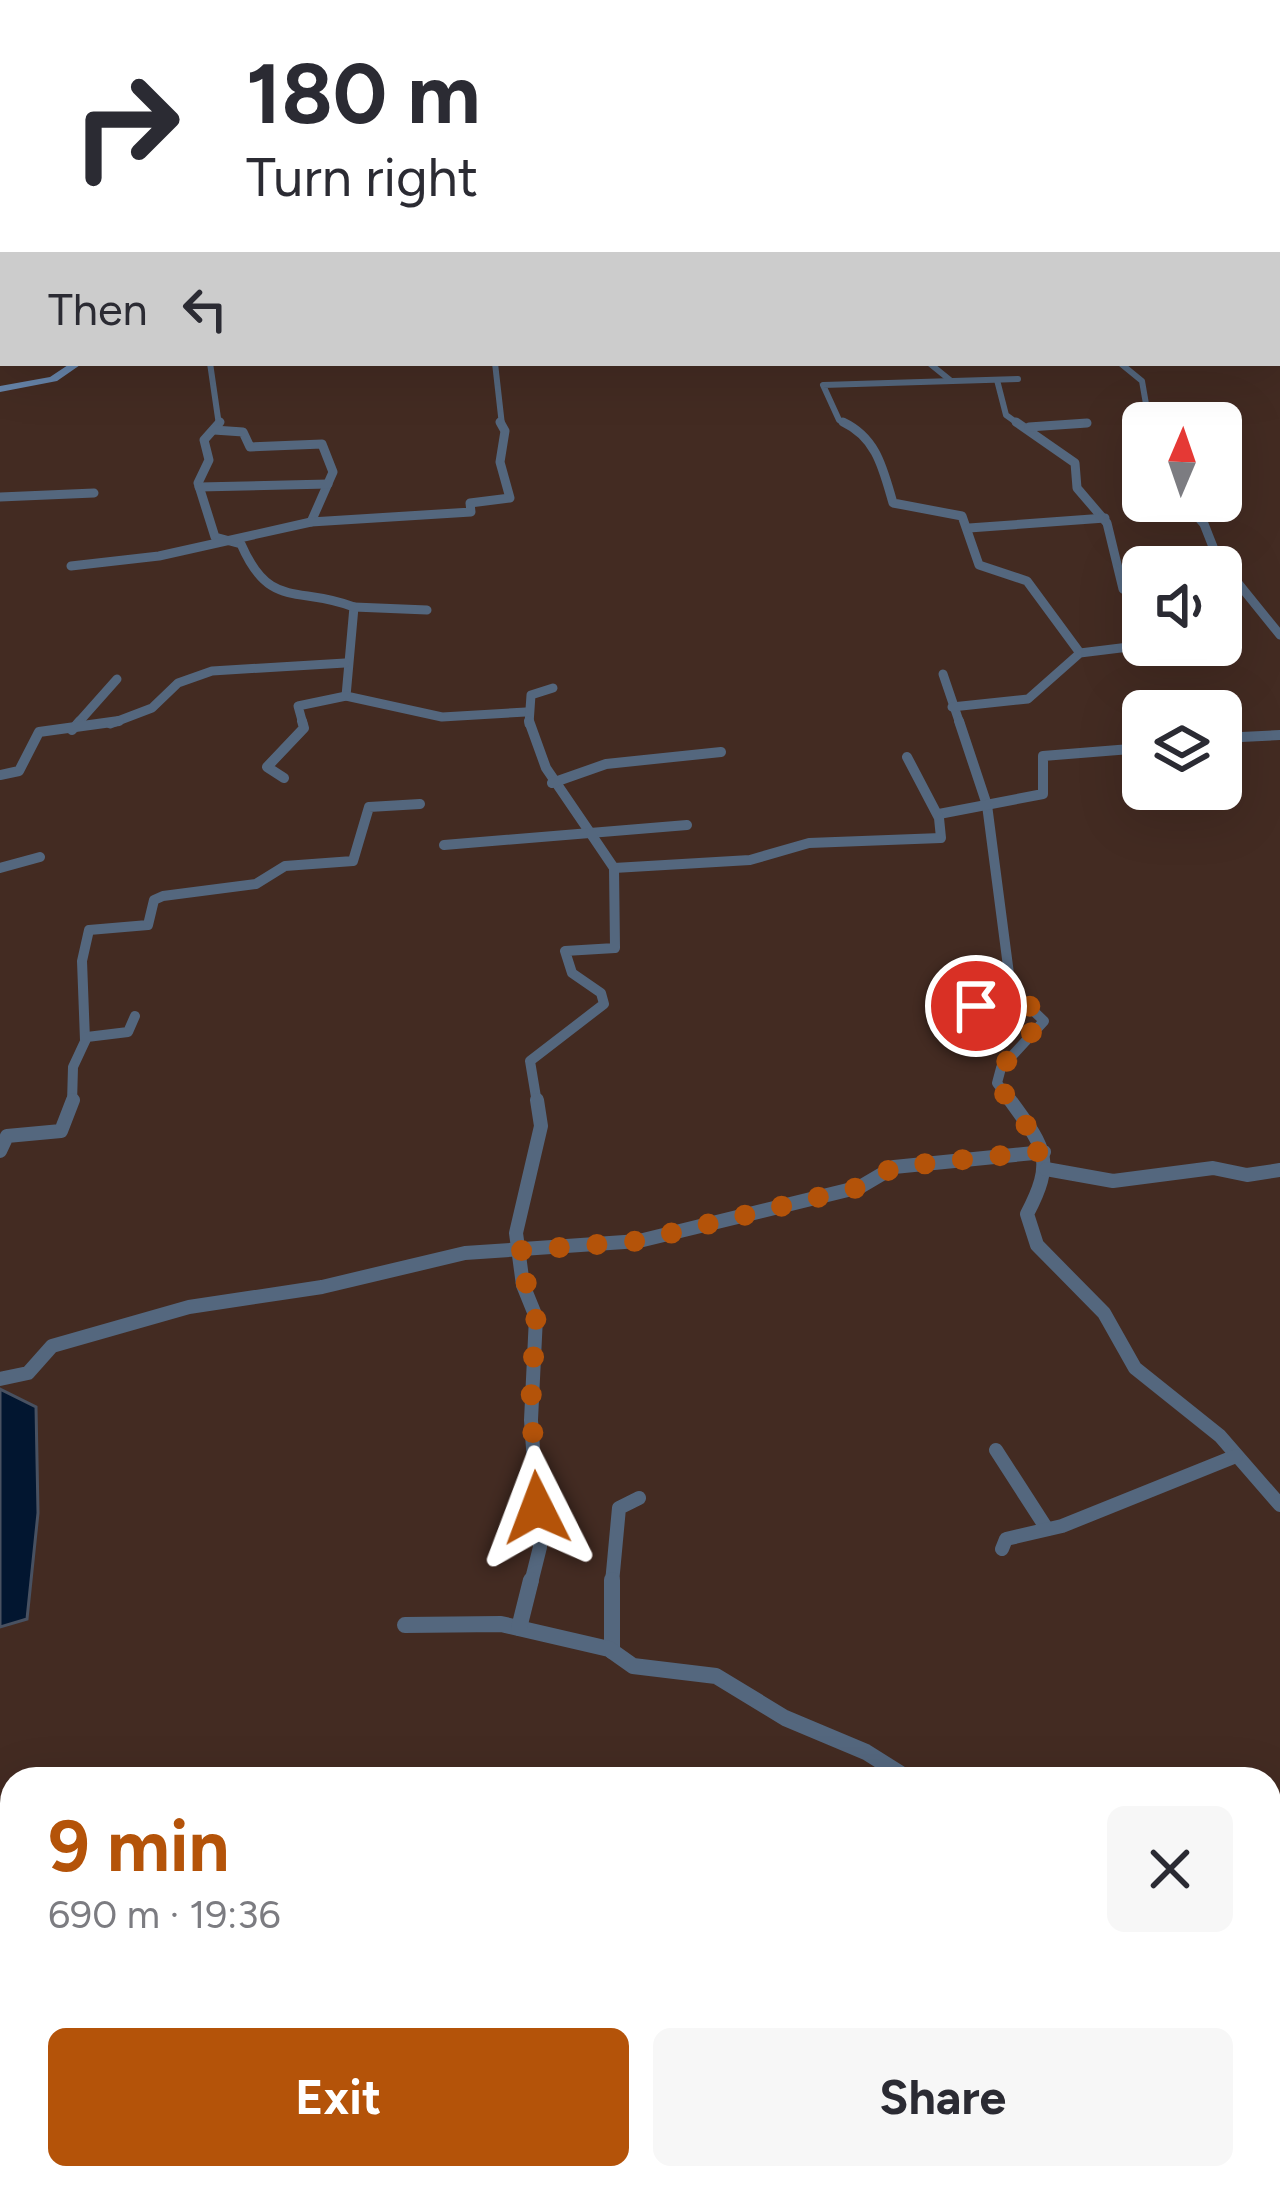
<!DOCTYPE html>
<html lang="en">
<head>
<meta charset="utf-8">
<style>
  :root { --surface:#fff; --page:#f7f7f7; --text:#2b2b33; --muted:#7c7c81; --accent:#b45309 }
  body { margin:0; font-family:Figtree,sans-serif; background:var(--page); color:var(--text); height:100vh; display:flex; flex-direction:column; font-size:45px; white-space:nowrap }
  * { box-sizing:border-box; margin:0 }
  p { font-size:39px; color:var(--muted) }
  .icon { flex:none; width:66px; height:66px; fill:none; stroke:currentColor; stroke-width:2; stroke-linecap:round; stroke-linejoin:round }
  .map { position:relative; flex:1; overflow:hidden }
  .side { position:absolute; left:0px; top:1767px; width:1281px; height:423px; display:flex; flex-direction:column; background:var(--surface); border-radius:36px 36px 0 0; box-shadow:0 12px 48px #0002 }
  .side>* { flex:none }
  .top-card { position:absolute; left:0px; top:0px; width:1281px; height:366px; box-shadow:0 12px 48px #0002; background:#fff; color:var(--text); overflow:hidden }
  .needle { width:78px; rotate:2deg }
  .fabs { position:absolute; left:1122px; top:402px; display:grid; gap:24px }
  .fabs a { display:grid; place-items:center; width:120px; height:120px; border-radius:18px; background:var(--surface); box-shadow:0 12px 48px #0002; font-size:60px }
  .pin { position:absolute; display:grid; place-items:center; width:102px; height:102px; color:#fff; margin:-51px; border:6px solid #fff; border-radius:50%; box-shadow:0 3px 12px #0007 }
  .me { position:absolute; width:132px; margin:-66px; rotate:357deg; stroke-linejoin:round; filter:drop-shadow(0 0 9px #0008) }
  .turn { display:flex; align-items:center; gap:42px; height:252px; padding:0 48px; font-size:54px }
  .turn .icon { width:156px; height:156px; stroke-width:2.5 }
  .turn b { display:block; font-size:84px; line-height:102px }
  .then { display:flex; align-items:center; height:114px; padding:0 48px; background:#0003; gap:24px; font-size:45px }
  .round { display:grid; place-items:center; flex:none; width:126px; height:126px; border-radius:18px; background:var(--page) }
  .head { display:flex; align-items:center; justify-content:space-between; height:204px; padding:0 48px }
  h1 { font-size:72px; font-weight:700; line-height:90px; color:var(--accent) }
  .cta { display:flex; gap:24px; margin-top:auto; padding:24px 48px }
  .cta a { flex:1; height:138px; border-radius:18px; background:var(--accent); color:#fff; font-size:48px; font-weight:700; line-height:138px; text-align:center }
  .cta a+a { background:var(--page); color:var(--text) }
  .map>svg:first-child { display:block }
</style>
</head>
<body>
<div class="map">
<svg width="1280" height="2189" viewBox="0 0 1280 2189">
  <rect width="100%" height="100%" fill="#432b22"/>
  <path fill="#021630" stroke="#485161" stroke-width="3" d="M0 1389 36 1407 38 1513 27 1619 0 1627Z"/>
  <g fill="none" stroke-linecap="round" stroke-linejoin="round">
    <g stroke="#54677e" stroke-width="6">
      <path d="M497 0 528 3"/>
      <path d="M821 3 873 2"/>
      <path d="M210 363 219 425"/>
      <path d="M495 363 502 425"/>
      <path d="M691 363H788"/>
      <path d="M929 363 950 380"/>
      <path d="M1120 363 1142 381 1146 404 1160 423"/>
      <path d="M997 380 1006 415 1020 425"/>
      <path d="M849 425 839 420 823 385 1018 379"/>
      <path d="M1060 425 1087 423"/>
    </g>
    <g stroke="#54677e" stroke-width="9">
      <path d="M220 422 204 440 209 460 198 483 215 537 241 544C270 611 298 585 354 607L346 696 442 717 526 712"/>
      <path d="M843 422C877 438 883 469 893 503L962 516 979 565 1027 581 1080 653"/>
      <path d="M1016 422 1075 463 1077 488 1107 523 1123 589 1143 600"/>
      <path d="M1029 427 1087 423"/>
      <path d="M214 430 243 432 250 447 322 444 333 472 311 522"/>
      <path d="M199 487 328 484"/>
      <path d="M0 497 94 493"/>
      <path d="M1184 501 1204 524 1217 557 1280 635"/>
      <path d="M969 528 1105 518"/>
      <path d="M71 566 159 556 311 522 471 512 470 503 510 498 500 462 505 431 500 422"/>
      <path d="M354 607 427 610"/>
      <path d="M943 674 960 724"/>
      <path d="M952 707 1028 699 1080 653 1145 645"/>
      <path d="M77 724 117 679"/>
      <path d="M110 724 152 708 178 683 212 671 345 663"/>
      <path d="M303 724 298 706 346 696"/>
      <path d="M529 724 531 695 553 688"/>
    </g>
    <g stroke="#54677e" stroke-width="10">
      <path d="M529 721 546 768 591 834"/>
      <path d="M959 721 987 805 1009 974 1020 998 1044 1021 1001 1068 997 1083 1012 1103"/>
      <path d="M72 730 80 721"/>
      <path d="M1221 738 1280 735"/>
      <path d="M0 775 19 771 39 732 119 721"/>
      <path d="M284 778 267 767 304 728 302 721"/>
      <path d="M552 783 606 764 721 752"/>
      <path d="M939 814 1043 794V756L1143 748"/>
      <path d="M444 845 687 825"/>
      <path d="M0 868 40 857"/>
      <path d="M614 868 750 860 809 843 941 838 939 818 907 757"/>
      <path d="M960 1008 1020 998"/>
      <path d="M85 1040 82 961 89 930 148 925 154 900 163 896 256 884 285 866 353 861 369 807 420 804"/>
      <path d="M72 1103 73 1067 87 1037 128 1032 135 1016"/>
      <path d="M537 1103 530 1061 604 1004 601 993 572 973 565 951 615 948 614 868 591 834"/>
    </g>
    <g stroke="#54677e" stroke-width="14">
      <path d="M1010 1100C1044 1147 1056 1159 1027 1214L1037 1245 1104 1313 1135 1368 1220 1436 1280 1505"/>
      <path d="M0 1151 7 1136 61 1131 73 1100"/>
      <path d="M1046 1169 1113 1181 1213 1168 1247 1175 1280 1170"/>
      <path d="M0 1379 28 1373 52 1346 189 1307 322 1287 465 1253 639 1241 860 1187 894 1167 1044 1152"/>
      <path d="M996 1450 1047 1529"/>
      <path d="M1002 1549 1006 1539 1062 1526 1236 1456"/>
      <path d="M531 1583 540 1547 531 1420 536 1317 523 1285 516 1233 541 1126 537 1100"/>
      <path d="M612 1583 619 1508 639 1498"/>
    </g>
    <g stroke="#54677e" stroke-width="16">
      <path d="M612 1580V1651"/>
      <path d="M405 1625 501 1624 609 1649 633 1666 716 1676 785 1718 866 1752 909 1779"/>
      <path d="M519 1628 531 1580"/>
      <path d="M1269 1963 1280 1973"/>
      <path d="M1269 2030 1280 2028"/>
    </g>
    <path fill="#6684a9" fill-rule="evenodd" d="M71 363H83L57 381 0 392V386L50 377Z"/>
  </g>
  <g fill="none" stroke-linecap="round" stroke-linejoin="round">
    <path stroke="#b45309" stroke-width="21" stroke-dasharray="0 37.8" d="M537 1508 531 1399 536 1317 517 1251 639 1241 860 1187 894 1167 1044 1151 997 1083 1001 1068 1044 1018 1020 998 976 1006"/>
  </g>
</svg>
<div class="fabs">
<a><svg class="needle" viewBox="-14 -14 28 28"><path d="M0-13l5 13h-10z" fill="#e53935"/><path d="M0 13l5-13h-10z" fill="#7c7c81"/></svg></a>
<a><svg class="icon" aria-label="sound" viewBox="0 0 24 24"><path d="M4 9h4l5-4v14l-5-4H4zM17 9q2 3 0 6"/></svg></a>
<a><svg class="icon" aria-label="layers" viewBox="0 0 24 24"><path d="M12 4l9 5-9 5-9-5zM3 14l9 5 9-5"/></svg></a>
</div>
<div class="pin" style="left:976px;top:1006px;background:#d93025"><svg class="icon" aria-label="arrive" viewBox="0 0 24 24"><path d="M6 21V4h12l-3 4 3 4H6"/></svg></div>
<svg class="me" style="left:537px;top:1508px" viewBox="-20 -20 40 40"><path d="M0-17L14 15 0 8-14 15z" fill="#b45309" stroke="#fff" stroke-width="4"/></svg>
<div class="top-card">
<div class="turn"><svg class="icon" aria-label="right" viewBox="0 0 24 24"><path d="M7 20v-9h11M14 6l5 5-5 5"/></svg><div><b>180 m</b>Turn right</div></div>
<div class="then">Then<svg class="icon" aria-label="left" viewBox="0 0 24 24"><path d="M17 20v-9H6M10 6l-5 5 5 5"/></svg></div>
</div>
<section class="side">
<div class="head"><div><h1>9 min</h1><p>690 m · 19:36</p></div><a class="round"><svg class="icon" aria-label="close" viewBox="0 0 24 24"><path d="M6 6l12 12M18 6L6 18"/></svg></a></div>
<div class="cta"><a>Exit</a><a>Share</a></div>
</section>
</div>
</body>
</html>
